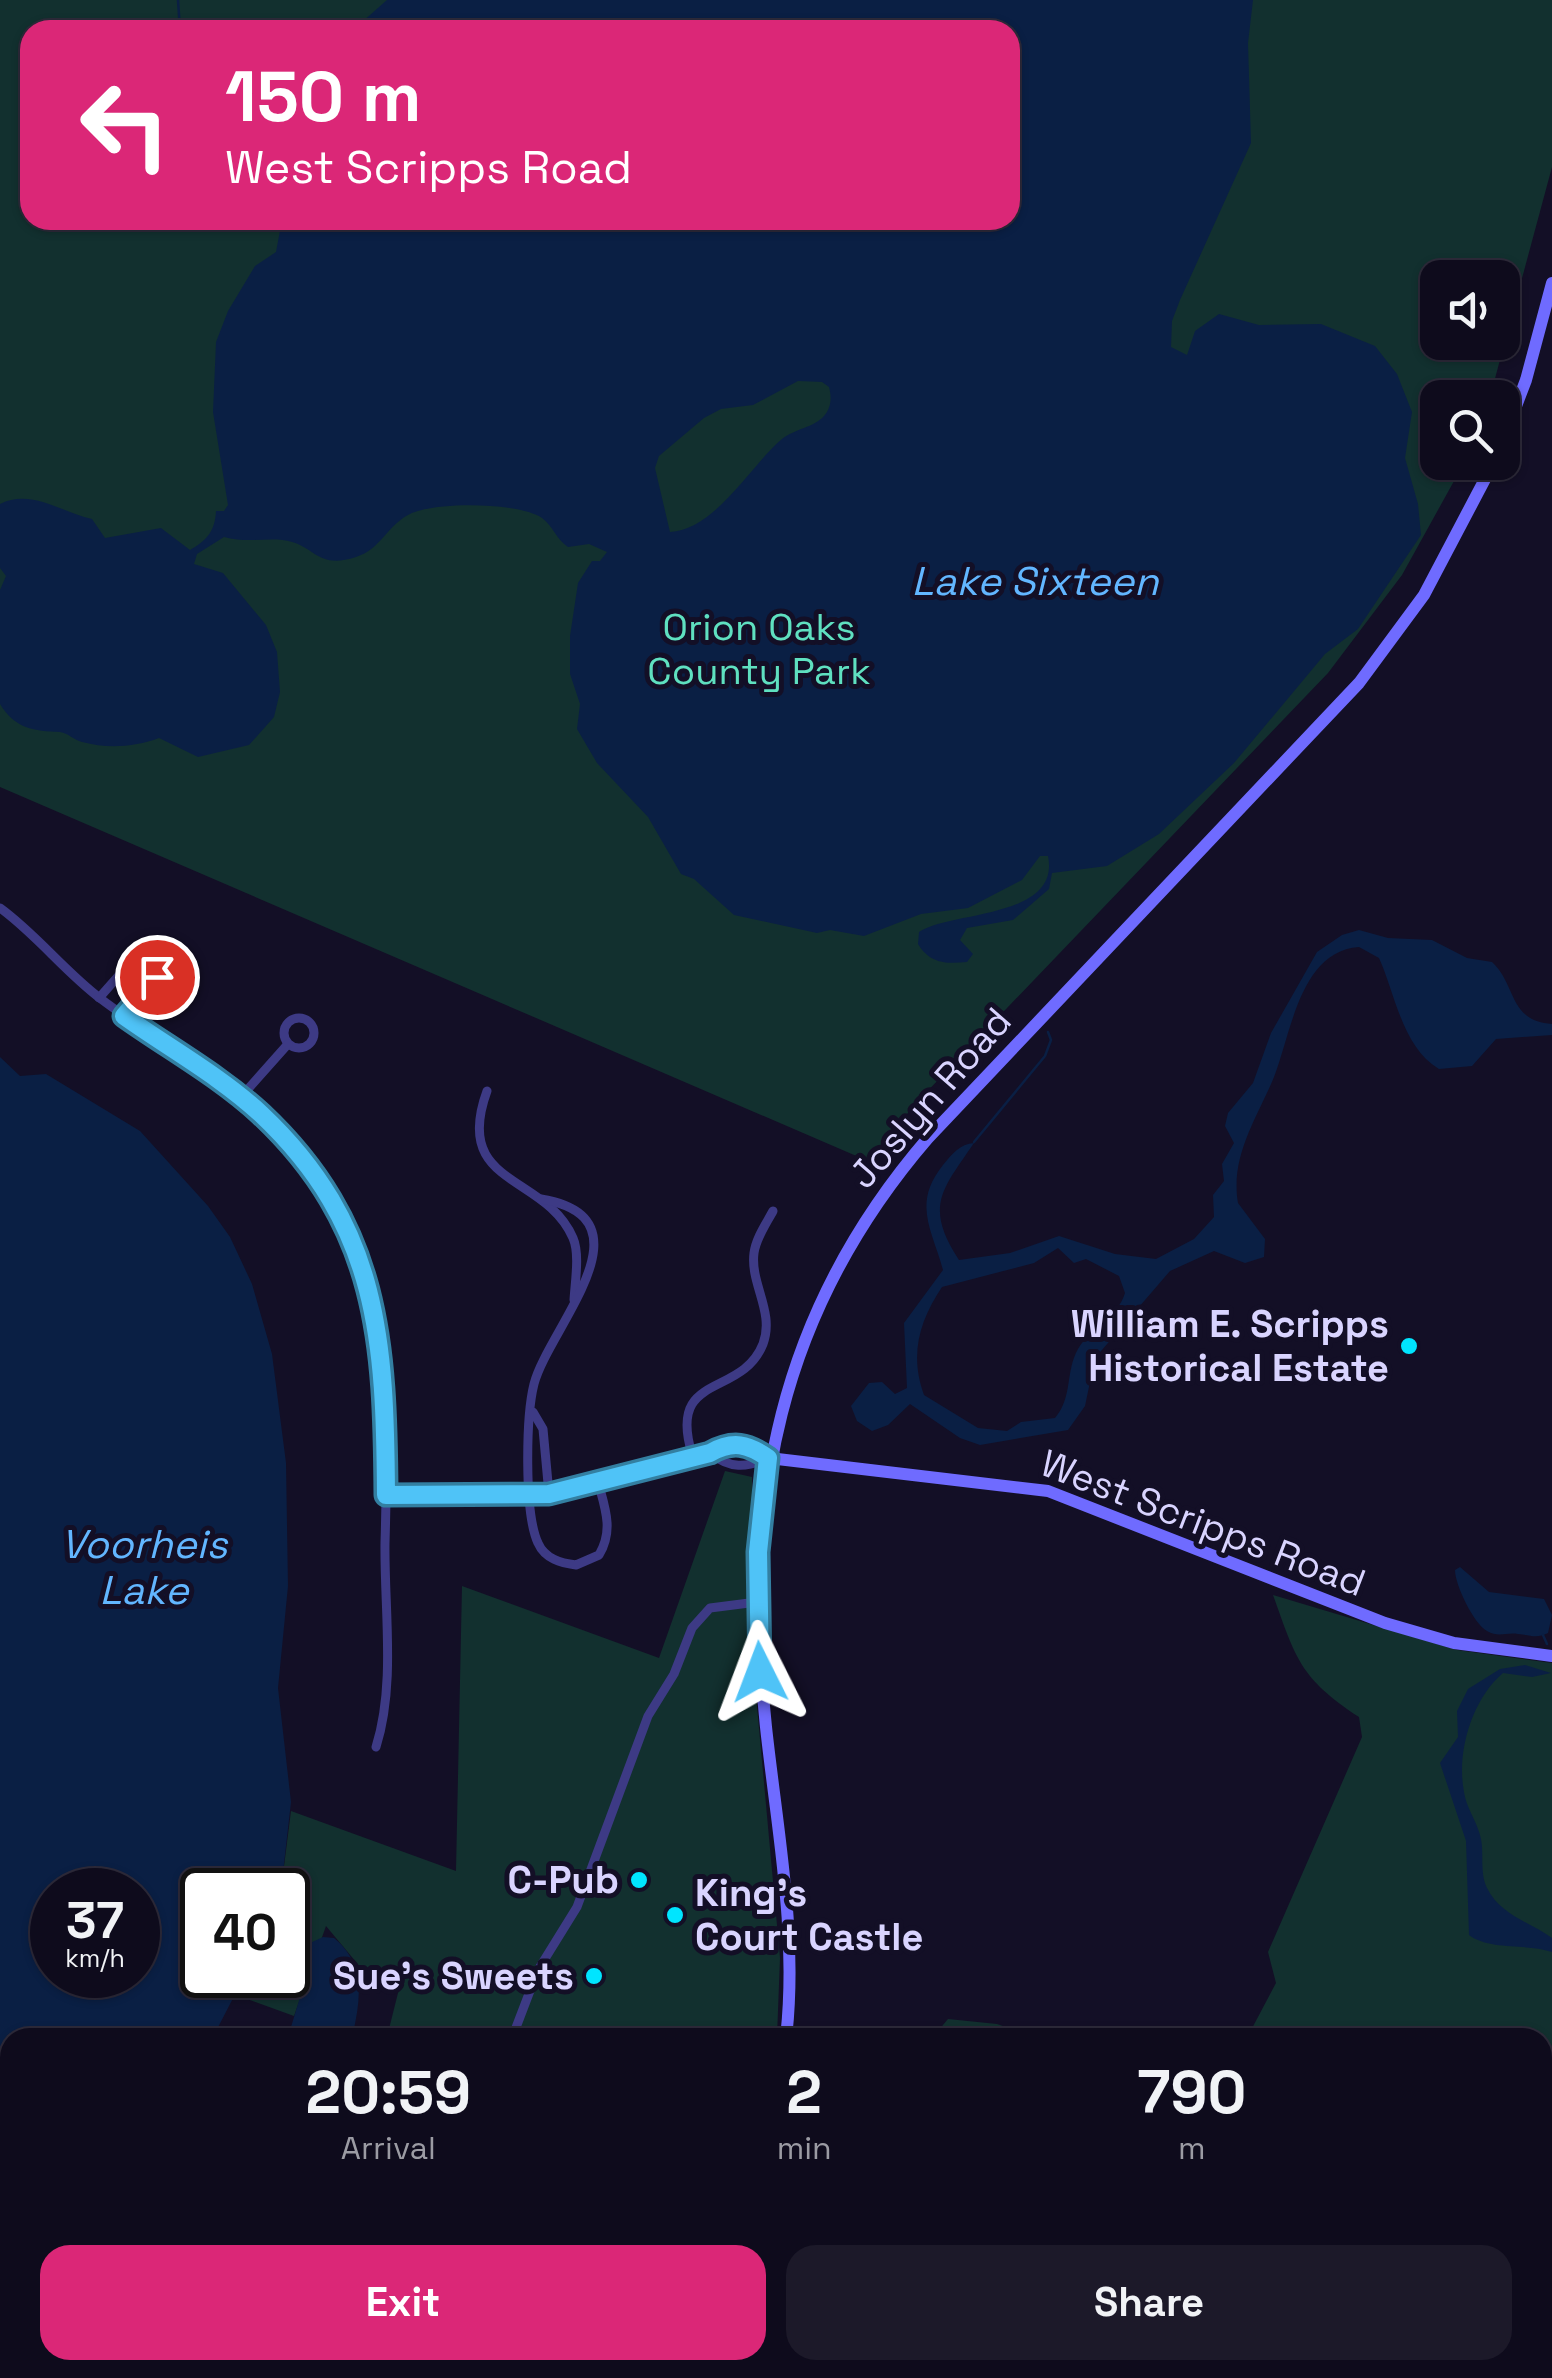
<!DOCTYPE html>
<html lang="en">
<head>
<meta charset="utf-8">
<style>
  :root { --surface:#0e0b1c; --page:#1c1929; --text:#f1f3f6; --muted:#9b9ba3; --line:#2e2b3b; --accent:#db2777 }
  body { margin:0; font-family:"Space Grotesk",sans-serif; background:var(--page); color:var(--text); height:100vh; display:flex; flex-direction:column; font-size:38px; white-space:nowrap }
  * { box-sizing:border-box; margin:0 }
  p { font-size:32px; color:var(--muted) }
  .icon { flex:none; width:55px; height:55px; fill:none; stroke:currentColor; stroke-width:2; stroke-linecap:round; stroke-linejoin:round }
  .map { position:relative; flex:1; overflow:hidden }
  .details { position:absolute; left:0px; top:2028px; width:1552px; height:352px; display:flex; flex-direction:column; background:var(--surface); border-radius:30px 30px 0 0; box-shadow:0 2px 8px #0004,0 0 0 2px var(--line) }
  .details>* { flex:none }
  .guide { position:absolute; left:20px; top:20px; width:1000px; height:210px; border-radius:30px; box-shadow:0 2px 8px #0004,0 0 0 2px var(--line); background:#db2777; color:#fff; overflow:hidden }
  .buttons { position:absolute; left:1420px; top:260px; display:grid; gap:20px }
  .buttons a { display:grid; place-items:center; width:100px; height:100px; border-radius:20px; background:var(--surface); box-shadow:0 2px 8px #0004,0 0 0 2px var(--line); font-size:50px }
  .speed { position:absolute; left:30px; top:1868px; display:flex; gap:20px; font-size:50px; font-weight:700; text-align:center }
  .speed>* { display:grid; place-content:center; width:130px; height:130px; border-radius:50%; background:var(--surface); box-shadow:0 2px 8px #0004,0 0 0 2px var(--line); line-height:1 }
  .speed small { font-size:25px; font-weight:400 }
  .speed .limit { border:5px solid #111; border-radius:15px; background:#fff; color:#111 }
  .pin { position:absolute; display:grid; place-items:center; width:85px; height:85px; color:#fff; margin:-42px; border:5px solid #fff; border-radius:50%; box-shadow:0 2px 10px #0007 }
  .me { position:absolute; width:110px; margin:-55px; rotate:357deg; stroke-linejoin:round; filter:drop-shadow(0 0 8px #0008) }
  .turn { display:flex; align-items:center; gap:35px; height:210px; padding:0 40px; font-size:45px }
  .turn .icon { width:130px; height:130px; stroke-width:2.5 }
  .turn b { display:block; font-size:70px; line-height:85px }
  .eta { display:flex; justify-content:space-evenly; align-items:center; height:170px; text-align:center }
  .eta b { font-size:60px; font-weight:700; line-height:70px }
  .cta { display:flex; gap:20px; margin-top:auto; padding:20px 40px }
  .cta a { flex:1; height:115px; border-radius:30px; background:var(--accent); color:#fff; font-size:40px; font-weight:700; line-height:115px; text-align:center }
  .cta a+a { background:var(--page); color:var(--text) }
  .map>svg:first-child { display:block }
</style>
</head>
<body>
<div class="map">
<svg width="1552" height="2378" viewBox="0 0 1552 2378">
  <rect width="100%" height="100%" fill="#130f26"/>
  <g fill="#12302f" fill-rule="evenodd">
    <path d="M0 0H1552V167L1490 397 1438 398V462L1464 463 1402 575 1328 673 917 1102 868 1161 0 787ZM30 30H1010V220H30ZM1438 278H1502V342H1438Z"/>
    <path d="M725 1471 752 1477V1548L746 1586 780 1958 777 2037H387L400 1985 366 1974 326 1926 294 2016 236 1995 245 1975H288V1890H281L291 1811 456 1871 462 1586 659 1658Z"/>
    <path d="M1273 1595 1457 1650 1552 1663V2378H674L681 2370H1542V2038L1242 2037 1249 2034 1276 1983 1268 1952 1362 1737 1359 1717C1300 1678 1296 1659 1273 1595Z"/>
    <path d="M948 2019 997 2024 1035 2037H933Z"/>
  </g>
  <g fill="#0a1f44" fill-rule="evenodd">
    <path d="M387 0H1253L1248 43 1251 143 1180 300 1172 321 1171 347 1187 355 1195 331 1219 314 1259 325 1321 324 1375 346 1397 374 1412 412 1405 458 1418 504 1421 535 1358 629 1325 654 1234 763 1159 834 1107 866 1052 873 1049 889 1013 920 967 928 960 940 973 954 967 962C947 964 930 964 918 944L919 932C950 911 1061 919 1048 856H1040L1022 880 968 908 921 914 864 936 830 930 817 933 734 915 694 879 681 874 648 817 597 763 577 729 580 704 570 674V636L578 583 592 561H600L607 552 589 544 568 547C556 539 553 526 542 518 519 502 432 501 408 515 386 527 381 549 356 557 320 569 316 549 292 542 273 536 248 544 224 537L197 554 194 564 223 573 266 625 277 652 280 692 274 717 249 745 198 757 159 738C135 747 108 749 82 742 74 740 68 733 60 732 34 731 15 729 0 704V590L6 576 0 568V504C31 488 63 513 92 519L105 538 161 528 190 550C208 540 215 530 216 511H224L228 505 213 412 216 342 228 311 255 266 276 252 282 220H1010V30H353ZM798 381 822 382 829 387C832 398 831 408 824 416 813 428 794 429 782 439 751 465 715 530 670 532L655 468 659 456 704 418 721 409 753 405Z"/>
    <path d="M1359 930 1388 938 1432 940 1467 958 1492 962C1517 985 1508 1021 1552 1024V1035L1496 1039 1472 1066 1439 1069C1402 1047 1395 993 1379 958L1359 947C1300 951 1291 1034 1274 1077 1257 1118 1230 1156 1238 1203L1265 1239 1264 1257 1245 1263 1214 1251 1170 1271 1095 1358 1085 1406 1068 1430 980 1445 960 1438 910 1404 888 1425 872 1431 857 1421 851 1406 869 1383 882 1382 895 1394 907 1388 904 1323 943 1270C932 1229 912 1204 943 1165 952 1154 960 1144 974 1143 942 1190 924 1206 959 1260L1010 1253 1059 1236 1115 1254 1156 1259 1194 1239 1214 1217 1213 1195 1224 1181 1222 1164 1234 1143 1225 1126 1228 1113 1253 1083 1271 1033 1317 952 1342 935ZM1058 1248 1074 1263 1086 1259 1119 1276 1125 1293C1118 1317 1091 1327 1078 1349 1065 1372 1073 1397 1055 1418L1021 1422 1007 1431 978 1428 924 1395C909 1354 920 1320 942 1287L1034 1263Z"/>
    <path d="M0 1057 20 1076 46 1074 140 1131 208 1206 230 1237 252 1284 272 1354 286 1463 288 1586 278 1688 291 1802 281 1890H202V1975H245L213 2037 10 2038V2235L0 2241ZM52 1890H138V1975H52Z"/>
    <path d="M1460 1567 1489 1592 1544 1599 1552 1615 1548 1633C1536 1639 1531 1635 1518 1634 1506 1632 1499 1638 1487 1631 1474 1624 1455 1585 1455 1570Z"/>
    <path d="M1525 1665 1551 1673 1532 1677 1503 1673C1473 1698 1456 1751 1464 1792 1466 1807 1476 1820 1480 1835 1485 1852 1479 1871 1487 1888 1500 1915 1530 1922 1552 1938V1952C1526 1943 1490 1951 1469 1935L1466 1841 1440 1763 1458 1737 1457 1711 1468 1689 1500 1669Z"/>
    <path d="M323 1937 334 1938C366 1964 361 2000 352 2037H288L301 1994 308 1944Z"/>
    <path d="M1031 2370H1250L1247 2378H1026Z"/>
  </g>
  <g fill="none" stroke-linecap="round" stroke-linejoin="round">
    <g stroke="#0a1f44" stroke-width="2.5">
      <path d="M178 0 180 30"/>
      <path d="M974 1142 1045 1056 1051 1040 1048 1032"/>
      <path d="M1543 1635 1547 1644"/>
      <path d="M9 2317H10"/>
      <path d="M81 2378 88 2370"/>
      <path d="M611 2378 621 2370"/>
      <path d="M1394 2378 1402 2370"/>
      <path d="M1417 2378 1421 2375"/>
    </g>
    <g stroke="#3d3a85" stroke-width="9">
      <path d="M0 908C37 935 65 972 101 999 147 1034 199 1062 244 1100 388 1220 390 1370 385 1543 384 1608 396 1684 376 1747"/>
      <path d="M99 998 137 955 149 948 159 953 163 964 123 1015"/>
      <circle cx="299" cy="1033" r="15"/>
      <path d="M487 1091C452 1187 545 1173 573 1238 580 1254 575 1282 574 1300"/>
      <path d="M241 1097 288 1044"/>
      <path d="M541 1199C657 1218 548 1329 534 1384 526 1416 524 1513 538 1543 545 1559 561 1563 576 1565L599 1555C614 1530 605 1508 598 1482"/>
      <path d="M533 1412 543 1429 549 1494"/>
      <path d="M710 1453C730 1469 746 1468 769 1458"/>
      <path d="M692 1454C667 1371 741 1399 763 1344 775 1312 750 1284 754 1253 756 1238 766 1224 773 1211"/>
      <path d="M387 1495 549 1494 710 1453C733 1440 748 1444 769 1458"/>
      <path d="M512 2038 538 1970 577 1907 648 1716 674 1674 692 1628 710 1608 757 1602"/>
      <path d="M409 2378 412 2370"/>
    </g>
    <g stroke="#6f6bff" stroke-width="12">
      <path d="M1502 443 1526 380 1552 283"/>
      <path d="M769 1458 1048 1491 1385 1623 1454 1643 1552 1656"/>
      <path d="M786 2038C798 1934 777 1829 766 1727 742 1503 778 1312 928 1138L1359 683 1424 595 1494 462"/>
      <path d="M637 2378 644 2370"/>
    </g>
  </g>
  <g fill="none" stroke-linecap="round" stroke-linejoin="round">
    <defs>
      <path id="route" d="M157 977 124 1016C169 1048 220 1076 261 1114 380 1226 385 1343 386 1495L549 1494 710 1453C733 1440 748 1444 768 1458L758 1552 760 1672"/>
    </defs>
    <use href="#route" stroke="#337fa1" stroke-width="25"/>
    <use href="#route" stroke="#4fc3f7" stroke-width="18"/>
  </g>
  <g fill="#00e5ff" stroke="#130f26" stroke-width="4">
    <circle cx="1409" cy="1346" r="10"/>
    <circle cx="639" cy="1880" r="10"/>
    <circle cx="675" cy="1915" r="10"/>
    <circle cx="594" cy="1976" r="10"/>
  </g>
  <g text-anchor="middle" dominant-baseline="central" stroke-width="10" stroke-linejoin="round" paint-order="stroke">
    <g font-size="38" fill="#5fe0c0" stroke="#130f26">
      <text x="759" y="627">Orion Oaks<tspan x="759" dy="44">County Park</tspan></text>
    </g>
    <g font-size="38" fill="#d9d4ff" stroke="#130f26">
      <text transform="translate(930 1098) rotate(-49)">Joslyn Road</text>
      <text transform="translate(1203 1523) rotate(21)">West Scripps Road</text>
    </g>
    <g font-size="38" font-weight="bold" fill="#d9d4ff" stroke="#130f26" text-anchor="end">
      <text x="1389" y="1324">William E. Scripps<tspan x="1389" dy="44">Historical Estate</tspan></text>
      <text x="619" y="1880">C-Pub</text>
      <text x="695" y="1893" text-anchor="start">King's<tspan x="695" dy="44">Court Castle</tspan></text>
      <text x="574" y="1976">Sue's Sweets</text>
    </g>
    <g font-size="40" font-style="italic" fill="#62b6ff" stroke="#130f26">
      <text x="1035" y="581">Lake Sixteen</text>
      <text x="144" y="1544">Voorheis<tspan x="144" dy="46">Lake</tspan></text>
    </g>
  </g>
</svg>
<div class="buttons">
<a><svg class="icon" aria-label="sound" viewBox="0 0 24 24"><path d="M4 9h4l5-4v14l-5-4H4zM17 9q2 3 0 6"/></svg></a>
<a><svg class="icon" aria-label="search" viewBox="0 0 24 24"><circle cx="10" cy="10" r="6"/><path d="M15 15l6 6"/></svg></a>
</div>
<div class="speed"><div>37<small>km/h</small></div><div class="limit">40</div></div>
<div class="pin" style="left:157px;top:977px;background:#d93025"><svg class="icon" aria-label="arrive" viewBox="0 0 24 24"><path d="M6 21V4h12l-3 4 3 4H6"/></svg></div>
<svg class="me" style="left:760px;top:1672px" viewBox="-20 -20 40 40"><path d="M0-17L14 15 0 8-14 15z" fill="#4fc3f7" stroke="#fff" stroke-width="4"/></svg>
<div class="guide">
<div class="turn"><svg class="icon" aria-label="left" viewBox="0 0 24 24"><path d="M17 20v-9H6M10 6l-5 5 5 5"/></svg><div><b>150 m</b>West Scripps Road</div></div>
</div>
<section class="details">
<div class="eta">
<div><b>20:59</b><p>Arrival</p></div>
<div><b>2</b><p>min</p></div>
<div><b>790</b><p>m</p></div>
</div>
<div class="cta"><a>Exit</a><a>Share</a></div>
</section>
</div>
</body>
</html>
